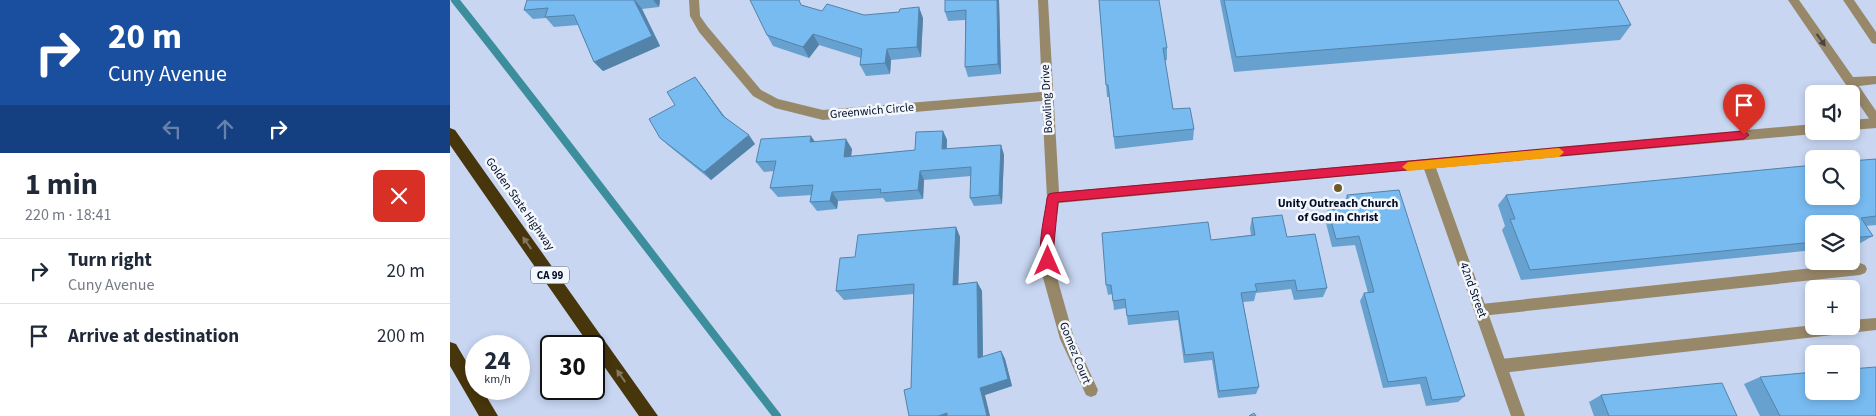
<!DOCTYPE html>
<html lang="en">
<head>
<meta charset="utf-8">
<style>
  :root { --surface:#fff; --page:#f6f6f7; --text:#1f2937; --muted:#747a83; --line:#e0e1e3 }
  body { margin:0; font-family:"Source Sans 3",sans-serif; background:var(--page); color:var(--text); height:100vh; display:flex; flex-direction:column; font-size:19px; white-space:nowrap }
  * { box-sizing:border-box; margin:0 }
  p { font-size:16px; color:var(--muted) }
  .icon { flex:none; width:28px; height:28px; fill:none; stroke:currentColor; stroke-width:2; stroke-linecap:round; stroke-linejoin:round }
  .map { position:relative; flex:1; overflow:hidden }
  .side { display:flex; flex-direction:column; background:var(--surface); width:450px }
  .side>* { flex:none }
  .top-card { background:#1a4fa0; color:#fff; overflow:hidden }
  .fabs { position:absolute; left:1355px; top:85px; display:grid; gap:10px }
  .fabs a { display:grid; place-items:center; width:55px; height:55px; border-radius:8px; background:var(--surface); box-shadow:0 2px 8px #0003; font-size:25px }
  .speed { position:absolute; left:15px; top:335px; display:flex; gap:10px; font-size:25px; font-weight:700; text-align:center }
  .speed>* { display:grid; place-content:center; width:65px; height:65px; border-radius:50%; background:var(--surface); box-shadow:0 2px 8px #0003; line-height:1 }
  .speed small { font-size:12px; font-weight:400 }
  .speed .limit { border:2px solid #111; border-radius:8px; background:#fff; color:#111 }
  .pin { position:absolute; display:grid; place-items:center; width:42px; height:42px; color:#fff; margin:-51px -21px; border-radius:50% 50% 50% 0; rotate:-45deg; box-shadow:0 0 5px #0007 }
  .pin .icon { rotate:45deg }
  .me { position:absolute; width:55px; margin:-28px; rotate:0deg; stroke-linejoin:round; filter:drop-shadow(0 0 4px #0008) }
  .turn { display:flex; align-items:center; gap:18px; height:105px; padding:0 25px; font-size:22px }
  .turn .icon { width:65px; height:65px; stroke-width:2.5 }
  .turn b { display:block; font-size:35px; line-height:42px }
  .lanes { display:flex; align-items:center; height:48px; padding:0 25px; background:#0003; justify-content:center; gap:25px; direction:ltr }
  .lanes .off { opacity:.35 }
  .round { display:grid; place-items:center; flex:none; width:52px; height:52px; border-radius:8px; background:var(--page) }
  .summary { display:flex; align-items:center; justify-content:space-between; height:85px; padding:0 25px }
  h1 { font-size:30px; font-weight:700; line-height:38px }
  ul { padding:0; list-style:none }
  li { display:flex; align-items:center; gap:15px; height:65px; padding:0 25px; border-top:1px solid var(--line) }
  li div { flex:1 }
  li b { display:block; font-size:19px }
  li em { font-style:normal }
  main { display:flex; flex:1; min-height:0 }
  .map>svg:first-child { display:block }
</style>
</head>
<body>
<main>
<section class="side">
<div class="top-card">
<div class="turn"><svg class="icon" aria-label="right" viewBox="0 0 24 24"><path d="M7 20v-9h11M14 6l5 5-5 5"/></svg><div><b>20 m</b>Cuny Avenue</div></div>
<div class="lanes"><svg class="icon off" aria-label="left" viewBox="0 0 24 24"><path d="M17 20v-9H6M10 6l-5 5 5 5"/></svg><svg class="icon off" aria-label="ahead" viewBox="0 0 24 24"><path d="M12 20V5M6 11l6-6 6 6"/></svg><svg class="icon" aria-label="right" viewBox="0 0 24 24"><path d="M7 20v-9h11M14 6l5 5-5 5"/></svg></div>
</div>
<div class="summary"><div><h1>1 min</h1><p>220 m · 18:41</p></div><a class="round" style="background:#d93025;color:#fff"><svg class="icon" aria-label="close" viewBox="0 0 24 24"><path d="M6 6l12 12M18 6L6 18"/></svg></a></div>
<ul>
<li><svg class="icon" aria-label="right" viewBox="0 0 24 24"><path d="M7 20v-9h11M14 6l5 5-5 5"/></svg><div><b>Turn right</b><p>Cuny Avenue</p></div><em>20 m</em></li>
<li><svg class="icon" aria-label="arrive" viewBox="0 0 24 24"><path d="M6 21V4h12l-3 4 3 4H6"/></svg><div><b>Arrive at destination</b></div><em>200 m</em></li>
</ul>
</section>
<div class="map">
<svg width="1426" height="416" viewBox="0 0 1426 416">
  <rect width="100%" height="100%" fill="#c8d6f2"/>
  <g fill="none" stroke-linecap="round" stroke-linejoin="round">
    <path stroke="#3d8e9c" stroke-width="8" d="M5 0C114 137 219 278 327 416"/>
    <g fill="#98886a" fill-rule="evenodd">
      <path d="M1338 0H1349L1403 77 1426 76V84L1409 86 1426 111V125L1422 123Z"/>
      <path d="M1393 0H1404L1426 32V44L1422 43Z"/>
      <path d="M1410 263 1415 265 1417 269 1415 273 1410 275 1031 316 1026 314 1024 310 1026 306 1031 304Z"/>
      <path d="M1426 318V330L1051 373 1046 371 1044 366 1046 361 1051 359 1364 325V326H1401V320Z"/>
    </g>
    <g fill="#98886a" fill-rule="evenodd">
      <path d="M239 0H249L250 16 257 26 311 90 328 99 373 110 592 92 588 0H598L609 192 1364 124V131H1369L1364 134 986 168 1075 416H1061L974 169 609 203 602 248 606 274 624 338 648 390 646 395 641 397 636 395 610 339 592 274 590 248 597 198 592 101 373 120 325 108 303 96 249 32 240 16Z"/>
      <path d="M1426 118V128L1401 130V120Z"/>
    </g>
    <g fill="#47350b" fill-rule="evenodd">
      <path d="M0 128 5 130 208 416H189L144 352V346H140L0 145Z"/>
      <path d="M0 342 6 344 26 378V389H32L48 416H29L0 366Z"/>
    </g>
  </g>
  <g fill="#67a1cf">
    <path d="M77 0H210L209 7 192 9 210 46 153 71 144 62 128 25 104 27 96 18 83 19 74 10Z"/>
    <path d="M549 0 551 74 518 77 515 67V20L498 21 495 12Z"/>
    <path d="M649 0 717 48V60L715 61 723 109 744 129 743 140 665 149 659 97H657Z"/>
    <path d="M770 0H1168L1181 25 1170 40 784 72Z"/>
    <path d="M352 5 372 11 414 15 473 18 471 57 441 60 440 74 416 76 410 65 411 58 369 45 359 58 323 46 317 35Z"/>
    <path d="M245 77 275 117 305 144 261 180 219 146 210 138 225 105Z"/>
    <path d="M493 131 497 140V149L551 145 554 155 552 204 524 206 520 198 521 176 474 180 473 199 436 202 433 198 388 201 387 209 367 211 360 202 362 195 328 197 320 188 324 171 314 172 306 162 365 141 402 149 401 156 465 150Z"/>
    <path d="M1426 159V225L1416 226 1423 236 1405 246 1401 247V224H1364V250L1071 280 1052 230 1055 226 1048 205 1056 195Z"/>
    <path d="M897 195 1015 396 1008 402 976 406 970 384 933 388 910 301 914 293H918L905 245 882 247 875 219 878 210 895 208 894 204Z"/>
    <path d="M802 218 837 237 877 288 873 297 844 300 841 289 806 293 804 301 793 302 809 387 806 394 768 398 762 360 734 363 728 320 678 325 676 308 664 310 662 294 658 295 656 285 761 240 801 235 800 228Z"/>
    <path d="M506 227 510 237 508 284 527 282 532 291 533 357 551 351 555 359 562 386 535 395 461 388 464 294 394 300 386 291 405 257Z"/>
    <path d="M1310 377 1426 416H1310L1294 384Z"/>
    <path d="M1151 395 1287 416H1144L1139 402Z"/>
  </g>
  <g fill="#5483a9">
    <path d="M185 0 192 9 210 46 153 71 144 62Z"/>
    <path d="M203 0H210L209 7Z"/>
    <path d="M547 0H549L551 74 548 64Z"/>
    <path d="M469 7 473 18 471 57 467 47Z"/>
    <path d="M363 34 369 45 359 58 353 47Z"/>
    <path d="M437 49 441 60 440 74 435 63Z"/>
    <path d="M245 77 252 86 280 125 273 116Z"/>
    <path d="M493 131 497 140 496 159 492 149Z"/>
    <path d="M299 135 305 144 261 180 254 172Z"/>
    <path d="M361 136 368 146 360 142Z"/>
    <path d="M396 139 402 149 400 166 394 157Z"/>
    <path d="M551 145 554 155 552 204 549 195Z"/>
    <path d="M470 171 474 180 473 199 468 190Z"/>
    <path d="M382 192 388 201 387 209 380 201Z"/>
    <path d="M506 227 510 237 508 293 503 285Z"/>
    <path d="M527 282 532 291 533 366 528 358Z"/>
    <path d="M551 351 555 359 562 386 535 395 540 416H537L530 388Z"/>
    <path d="M497 413 499 416H488Z"/>
  </g>
  <g fill="#78bbf1" stroke="#5483a9">
    <path d="M77 0H184L202 36 144 62 124 15 95 17 98 8 74 10Z"/>
    <path d="M300 0H349L351 5 372 11 377 4 414 15 449 12 450 9 469 7 467 47 437 49 435 63 410 65 412 49 363 34 353 47 317 35Z"/>
    <path d="M495 0H547L548 64 515 67 516 10 495 12Z"/>
    <path d="M649 0H709L717 48H713L723 109 740 108 744 129 664 137 658 85H656Z"/>
    <path d="M774 0H1168L1181 25 786 57Z"/>
    <path d="M245 77 273 116 299 135 254 172 210 138 199 119 225 105 217 92Z"/>
    <path d="M493 131 492 149 551 145 549 195 520 198 521 167 470 171 468 190 430 193 431 189 382 192 380 201 360 202 363 185 320 188 326 161 306 162 311 139 361 136 360 142 396 139 394 157 465 150 466 132Z"/>
    <path d="M1426 159V216L1411 218 1423 236 1401 238V224H1364V242L1080 270 1060 219H1065L1056 195 1364 165V196H1401V161Z"/>
    <path d="M949 190 1015 396 982 400 976 377 938 382 914 293 924 292 909 236 886 239 878 210 901 207 897 195Z"/>
    <path d="M832 215 837 237 865 234 877 288 847 291 845 280 805 284 807 291 791 293 809 387 769 391 763 352 735 355 728 311 677 316 675 299 663 301 661 285H656L652 233 758 222 761 240 805 235 802 218Z"/>
    <path d="M506 227 503 285 527 282 528 358 551 351 558 379 530 388 537 416H497V413L488 416H459L454 390 461 388 464 284 386 291 390 258 405 257 408 235Z"/>
    <path d="M1426 367V416H1330L1310 377 1364 372V391H1401V369Z"/>
    <path d="M1272 383 1287 416H1159L1151 395Z"/>
    <path d="M804 413 806 416H799Z"/>
  </g>
  <defs><path id="oneway-solid" d="M-6-.8H1V-3.2L6.5 0L1 3.2V.8H-6Z" transform="scale(1.25)"/></defs>
  <use fill="#474444" href="#oneway-solid" transform="translate(1371 40) rotate(55)"/>
  <g fill="#837960">
    <use href="#oneway-solid" transform="translate(77 243) rotate(-125)"/>
    <use href="#oneway-solid" transform="translate(171 376) rotate(-125)"/>
  </g>
  <path fill="#e11d48" stroke="#92132f" d="M1294 131 1299 135 1294 139 608 202 602 265 598 266 593 265C586 248 595 216 597 198L599 194 603 193Z"/>
  <path fill="#f59e0b" d="M1109 148 1114 152 1109 157 958 171 952 167 958 162Z"/>
  <circle fill="#705929" stroke="#f3f7fe" stroke-width="2" cx="888" cy="188" r="5"/>
  <g text-anchor="middle" dominant-baseline="central" stroke-width="5" stroke-linejoin="round" paint-order="stroke">
    <rect fill="#f3f7fe" stroke="#4c5365" stroke-width="1" x="81" y="266.5" width="38" height="17" rx="4"/>
    <g font-size="11" font-weight="bold" fill="#040d24">
      <text x="100" y="275">CA 99</text>
    </g>
    <g font-size="12" fill="#040d24" stroke="#f3f7fe">
      <text transform="translate(597 99) rotate(-93)">Bowling Drive</text>
      <text transform="translate(422 111) rotate(-5)">Greenwich Circle</text>
      <text transform="translate(70 204) rotate(55)">Golden State Highway</text>
      <text transform="translate(1023 290) rotate(70)">42nd Street</text>
      <text transform="translate(625 353) rotate(68)">Gomez Court</text>
    </g>
    <g font-size="12" font-weight="bold" fill="#040d24" stroke="#f3f7fe">
      <text x="888" y="203">Unity Outreach Church<tspan x="888" dy="14">of God in Christ</tspan></text>
    </g>
  </g>
</svg>
<div class="fabs">
<a><svg class="icon" aria-label="sound" viewBox="0 0 24 24"><path d="M4 9h4l5-4v14l-5-4H4zM17 9q2 3 0 6"/></svg></a>
<a><svg class="icon" aria-label="search" viewBox="0 0 24 24"><circle cx="10" cy="10" r="6"/><path d="M15 15l6 6"/></svg></a>
<a><svg class="icon" aria-label="layers" viewBox="0 0 24 24"><path d="M12 4l9 5-9 5-9-5zM3 14l9 5 9-5"/></svg></a>
<a>+</a>
<a>−</a>
</div>
<div class="speed"><div>24<small>km/h</small></div><div class="limit">30</div></div>
<div class="pin" style="left:1294px;top:135px;background:#d93025"><svg class="icon" aria-label="arrive" viewBox="0 0 24 24"><path d="M6 21V4h12l-3 4 3 4H6"/></svg></div>
<svg class="me" style="left:598px;top:261px" viewBox="-20 -20 40 40"><path d="M0-17L14 15 0 8-14 15z" fill="#e11d48" stroke="#fff" stroke-width="4"/></svg>
</div>
</main>
</body>
</html>
